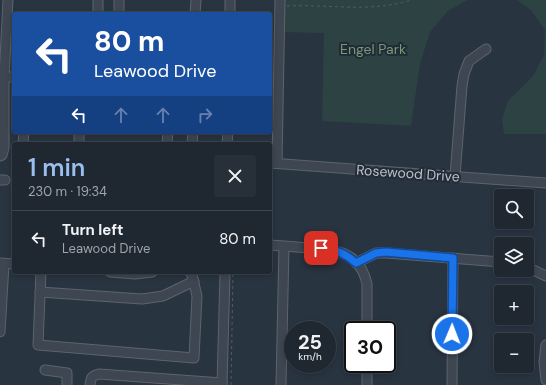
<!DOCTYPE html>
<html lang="en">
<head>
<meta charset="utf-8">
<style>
  :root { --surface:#1f2731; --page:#272f39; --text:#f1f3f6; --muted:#a1a5ab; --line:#3c444d; --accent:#99bff1 }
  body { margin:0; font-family:"DM Sans",sans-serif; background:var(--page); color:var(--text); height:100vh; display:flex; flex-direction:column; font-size:15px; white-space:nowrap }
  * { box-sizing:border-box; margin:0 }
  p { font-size:13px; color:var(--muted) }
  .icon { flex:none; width:22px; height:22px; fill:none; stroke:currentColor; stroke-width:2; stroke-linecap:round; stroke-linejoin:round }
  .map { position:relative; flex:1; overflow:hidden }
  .drawer { position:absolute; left:12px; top:142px; width:260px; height:132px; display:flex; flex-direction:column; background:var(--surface); border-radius:4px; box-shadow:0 2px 6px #0003,0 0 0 1px var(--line) }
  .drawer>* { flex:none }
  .top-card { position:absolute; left:12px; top:12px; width:260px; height:122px; border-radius:4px; box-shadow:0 2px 6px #0003,0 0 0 1px var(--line); background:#1a4fa0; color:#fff; overflow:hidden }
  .fabs { position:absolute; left:494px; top:189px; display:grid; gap:8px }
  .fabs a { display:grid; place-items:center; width:40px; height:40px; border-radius:4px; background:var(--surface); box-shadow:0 2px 6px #0003,0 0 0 1px var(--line); font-size:20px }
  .speed { position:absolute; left:284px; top:321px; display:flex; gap:8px; font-size:20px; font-weight:700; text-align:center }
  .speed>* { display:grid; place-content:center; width:52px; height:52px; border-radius:50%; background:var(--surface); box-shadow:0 2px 6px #0003,0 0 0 1px var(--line); line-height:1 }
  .speed small { font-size:10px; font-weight:400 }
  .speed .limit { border:2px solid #111; border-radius:6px; background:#fff; color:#111 }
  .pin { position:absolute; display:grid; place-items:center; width:34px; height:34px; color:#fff; margin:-17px; border-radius:8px; box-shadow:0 2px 6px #0006 }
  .me { position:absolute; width:44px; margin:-22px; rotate:1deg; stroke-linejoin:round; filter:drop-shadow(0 0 3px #0008) }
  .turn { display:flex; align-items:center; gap:14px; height:84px; padding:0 16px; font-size:18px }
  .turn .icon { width:52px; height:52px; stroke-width:2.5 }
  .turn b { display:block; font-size:28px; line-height:34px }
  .lanes { display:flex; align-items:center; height:38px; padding:0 16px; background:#0003; justify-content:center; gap:20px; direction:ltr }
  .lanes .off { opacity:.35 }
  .round { display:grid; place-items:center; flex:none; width:42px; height:42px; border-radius:4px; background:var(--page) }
  .summary { display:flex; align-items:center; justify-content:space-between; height:68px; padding:0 16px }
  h1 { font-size:24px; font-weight:600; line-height:30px; color:var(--accent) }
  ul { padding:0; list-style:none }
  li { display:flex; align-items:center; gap:12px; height:56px; padding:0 16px; border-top:1px solid var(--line) }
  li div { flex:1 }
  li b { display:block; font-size:15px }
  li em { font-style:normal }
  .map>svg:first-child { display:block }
</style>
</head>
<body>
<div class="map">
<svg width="546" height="385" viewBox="0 0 546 385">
  <rect width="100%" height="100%" fill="#293441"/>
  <g fill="#2c4243">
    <path d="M280 0H468L448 11 430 32 420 64 411 126 322 121 324 33 280 32Z"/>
    <path d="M517 0H546V134H504L502 119 508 101 533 76 544 55 545 30 531 10Z"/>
  </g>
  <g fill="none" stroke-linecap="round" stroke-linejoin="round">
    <defs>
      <g id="minor">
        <path d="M119 0V14"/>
        <path d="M98 14V0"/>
        <path d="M195 14 196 0"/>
        <path d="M230 14V0"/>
        <path d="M0 77H14"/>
        <path d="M23 144 24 132"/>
        <path d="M79 144V132"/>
        <path d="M167 144 168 132"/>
        <path d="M192 144 193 132"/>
        <path d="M227 144 228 132"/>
        <path d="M0 156 2 155 4 148V77L8 0"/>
        <path d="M270 163 546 183"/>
        <path d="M277 163 280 0"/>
        <path d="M455 176 462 86 464 74 469 61 486 49"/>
        <path d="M0 180H5"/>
        <path d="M270 245C283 246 297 247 310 248 337 250 360 252 367 284V330"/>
        <path d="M0 263 14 264"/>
        <path d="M356 263 376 253H386L501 262"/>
        <path d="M527 267 546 276"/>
        <path d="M41 272 38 345 194 358 197 296 192 275 190 272"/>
        <path d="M110 272 135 274 152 272"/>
        <path d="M40 292 142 299 163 296 194 281"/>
        <path d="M0 332 4 264"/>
        <path d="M546 345 544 362 546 380"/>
        <path d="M367 364V385"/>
        <path d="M45 370 67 373V385"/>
        <path d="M90 385C91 378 91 376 99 374L222 383"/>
        <path d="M222 385 225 272"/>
        <path d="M281 385 284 246"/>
        <path d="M452 385 453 258"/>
      </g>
    </defs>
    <use href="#minor" stroke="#5b646e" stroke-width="11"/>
    <g stroke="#4b5f61" stroke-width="1" stroke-dasharray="3 3" stroke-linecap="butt">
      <path d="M287 6C328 4 371 13 411 0"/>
      <path d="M231 385 233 272"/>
    </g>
    <use href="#minor" stroke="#3d4651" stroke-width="9"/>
  </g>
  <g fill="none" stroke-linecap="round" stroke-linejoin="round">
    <defs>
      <path id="route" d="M321 248C336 250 345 253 356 263L376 253 386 252 453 258 452 334"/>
    </defs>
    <use href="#route" stroke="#114b97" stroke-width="10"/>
    <use href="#route" stroke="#1a73e8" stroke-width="7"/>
  </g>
  <g text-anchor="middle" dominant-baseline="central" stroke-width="4" stroke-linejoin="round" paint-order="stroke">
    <g font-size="14" fill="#739a7a" stroke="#222b36">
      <text x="373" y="49">Engel Park</text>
    </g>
    <g font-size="14" fill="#bac1cb" stroke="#222b36">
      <text transform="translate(408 173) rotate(4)">Rosewood Drive</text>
    </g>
  </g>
</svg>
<div class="fabs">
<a><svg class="icon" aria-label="search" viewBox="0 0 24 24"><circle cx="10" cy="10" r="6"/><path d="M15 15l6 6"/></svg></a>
<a><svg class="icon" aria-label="layers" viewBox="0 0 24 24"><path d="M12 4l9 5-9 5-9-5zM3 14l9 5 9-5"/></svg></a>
<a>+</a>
<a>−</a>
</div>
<div class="speed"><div>25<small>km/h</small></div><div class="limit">30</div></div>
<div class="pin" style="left:321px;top:248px;background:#d93025"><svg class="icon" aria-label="arrive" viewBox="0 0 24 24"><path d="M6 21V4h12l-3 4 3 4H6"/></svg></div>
<svg class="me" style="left:452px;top:334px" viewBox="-20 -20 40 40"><circle r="17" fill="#1a73e8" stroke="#fff" stroke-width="3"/><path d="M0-11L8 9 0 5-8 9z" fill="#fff"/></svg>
<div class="top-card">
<div class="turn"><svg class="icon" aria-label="left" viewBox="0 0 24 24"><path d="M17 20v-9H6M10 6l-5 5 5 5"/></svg><div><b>80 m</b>Leawood Drive</div></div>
<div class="lanes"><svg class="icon" aria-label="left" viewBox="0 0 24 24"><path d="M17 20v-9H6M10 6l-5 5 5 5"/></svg><svg class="icon off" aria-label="ahead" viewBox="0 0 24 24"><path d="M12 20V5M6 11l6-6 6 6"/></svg><svg class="icon off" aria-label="ahead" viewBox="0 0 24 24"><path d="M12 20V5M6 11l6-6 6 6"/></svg><svg class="icon off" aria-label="right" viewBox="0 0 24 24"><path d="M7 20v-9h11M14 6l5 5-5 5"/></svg></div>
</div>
<section class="drawer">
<div class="summary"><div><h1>1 min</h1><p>230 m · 19:34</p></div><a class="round"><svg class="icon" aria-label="close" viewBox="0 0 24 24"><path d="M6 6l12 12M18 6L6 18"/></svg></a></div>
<ul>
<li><svg class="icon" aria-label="left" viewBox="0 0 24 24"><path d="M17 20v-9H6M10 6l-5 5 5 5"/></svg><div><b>Turn left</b><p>Leawood Drive</p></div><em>80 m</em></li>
</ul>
</section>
</div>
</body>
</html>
